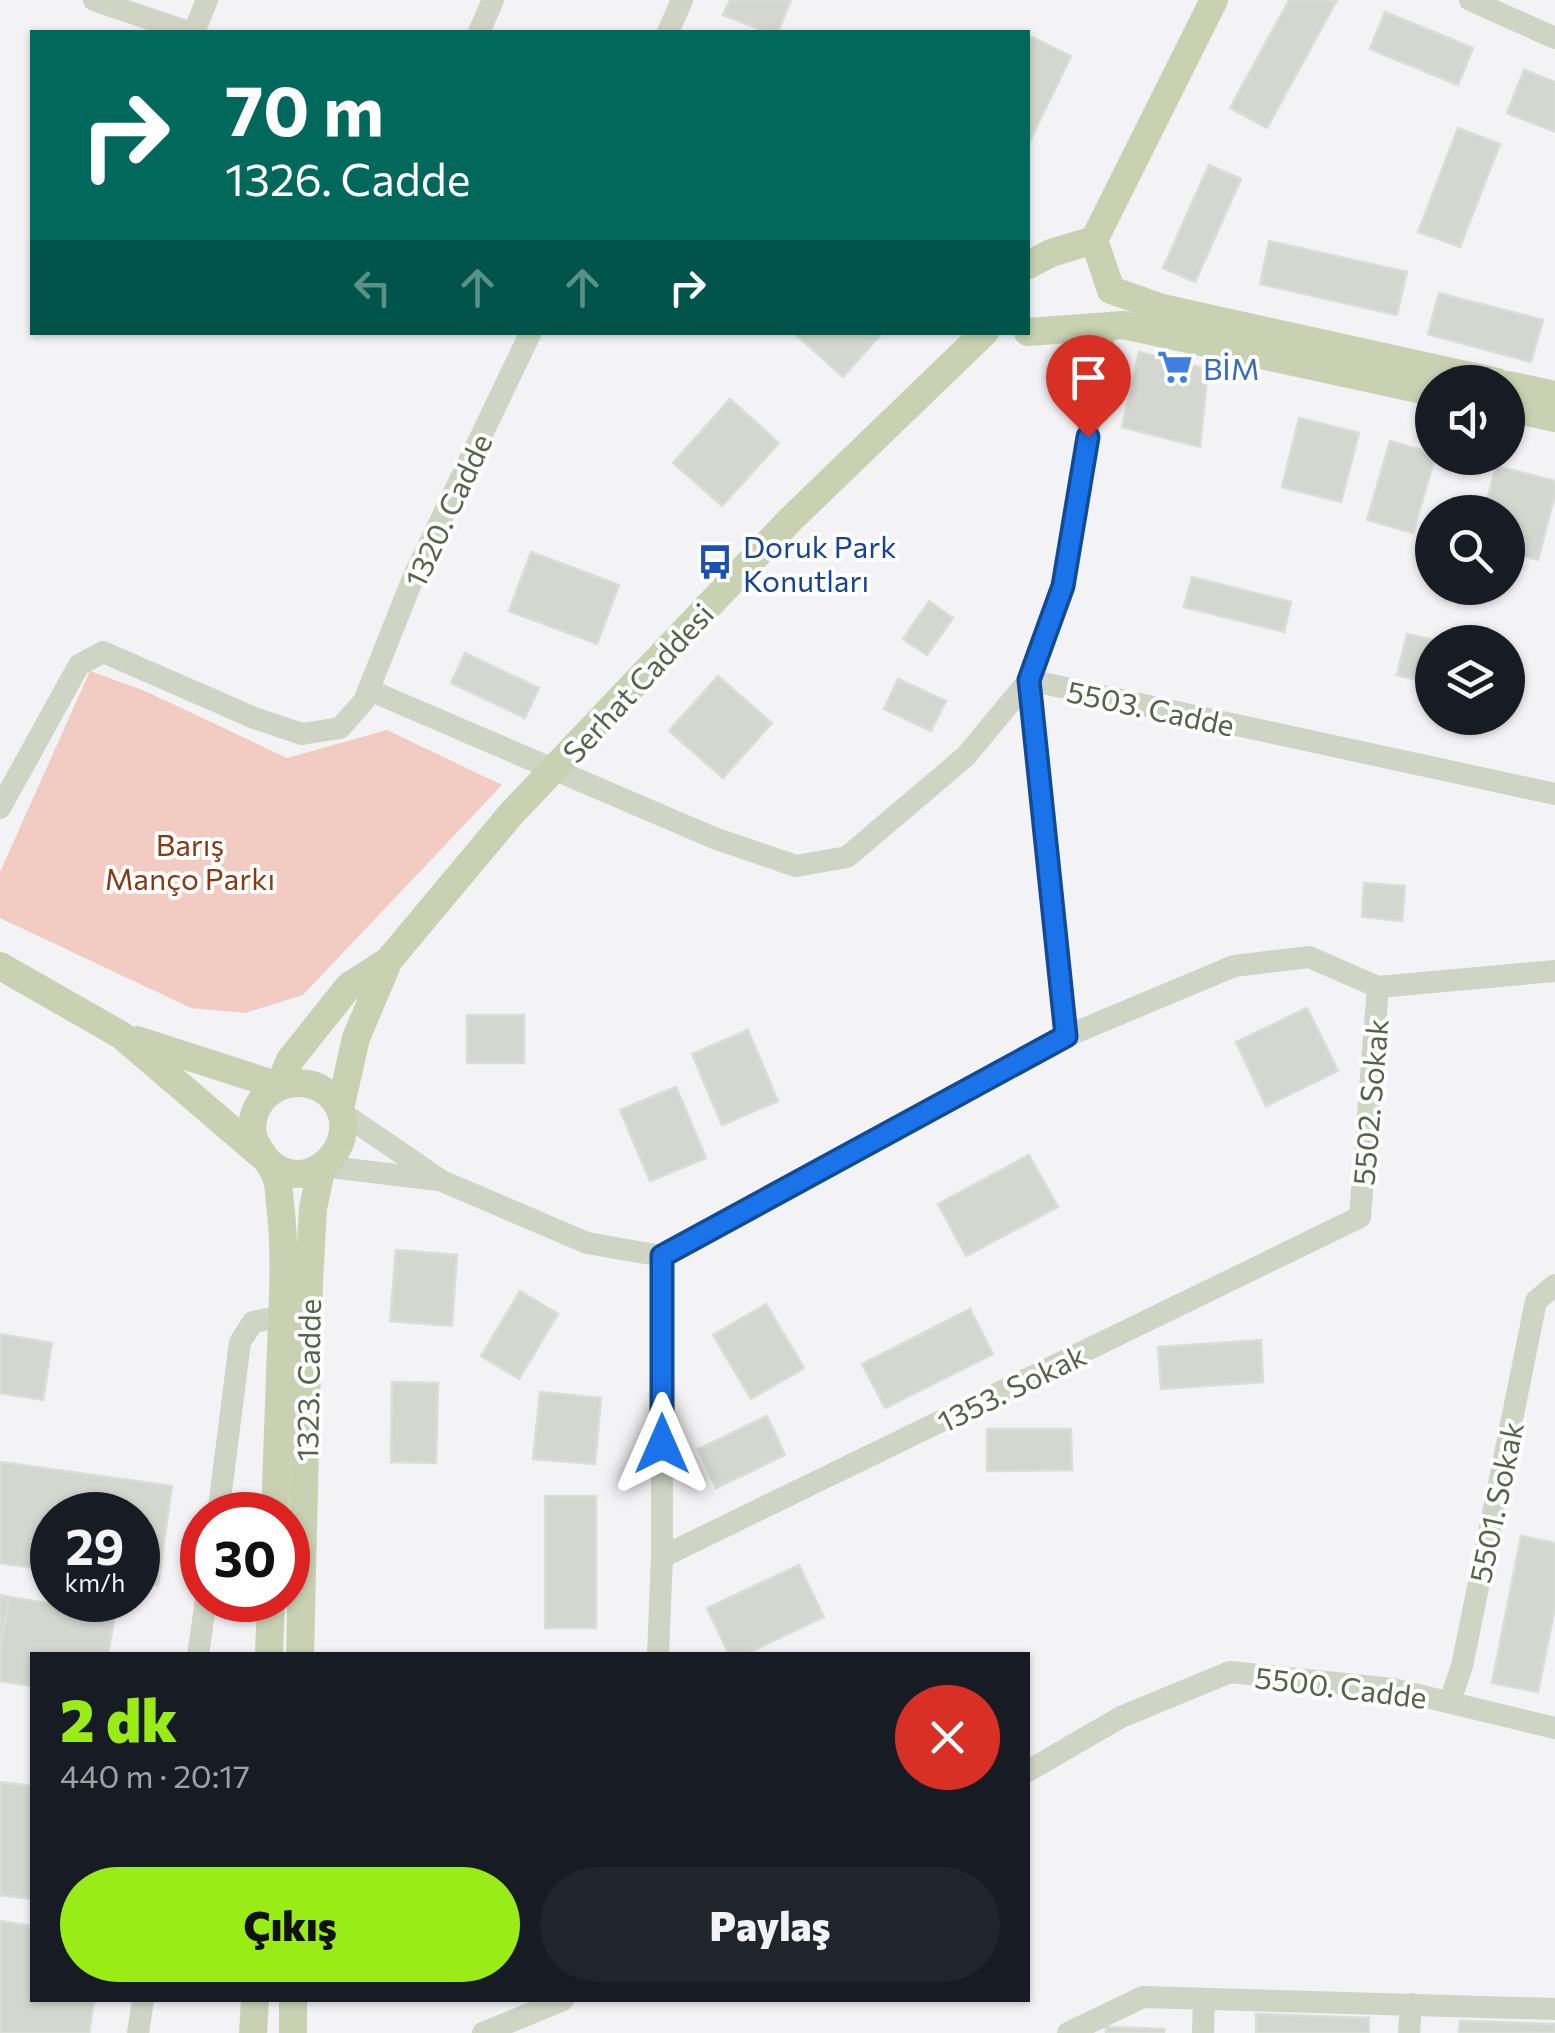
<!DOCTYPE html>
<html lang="tr">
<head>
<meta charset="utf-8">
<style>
  :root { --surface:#171b24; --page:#20242c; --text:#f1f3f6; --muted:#9ea1a6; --accent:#99ec16 }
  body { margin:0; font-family:Commissioner,sans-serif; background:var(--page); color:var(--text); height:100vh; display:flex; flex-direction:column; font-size:38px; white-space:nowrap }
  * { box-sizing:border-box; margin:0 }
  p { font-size:32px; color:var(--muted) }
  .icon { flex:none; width:55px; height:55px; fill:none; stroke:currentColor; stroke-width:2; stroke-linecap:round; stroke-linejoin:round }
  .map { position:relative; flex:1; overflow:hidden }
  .details { position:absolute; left:30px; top:1652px; width:1000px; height:350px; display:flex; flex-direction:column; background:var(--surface); border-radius:0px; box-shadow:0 2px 8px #0004 }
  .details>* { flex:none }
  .hud { position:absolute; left:30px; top:30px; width:1000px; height:305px; border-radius:0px; box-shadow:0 2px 8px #0004; background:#00695c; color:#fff; overflow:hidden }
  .controls { position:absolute; left:1415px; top:365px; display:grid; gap:20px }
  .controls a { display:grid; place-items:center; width:110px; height:110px; border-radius:50%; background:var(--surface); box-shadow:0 2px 8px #0004; font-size:50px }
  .speed { position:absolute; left:30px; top:1492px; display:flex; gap:20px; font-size:50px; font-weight:700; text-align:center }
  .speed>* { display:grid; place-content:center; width:130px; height:130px; border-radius:50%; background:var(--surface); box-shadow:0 2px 8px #0004; line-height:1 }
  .speed small { font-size:25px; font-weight:400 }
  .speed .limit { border:15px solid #d22; background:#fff; color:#111 }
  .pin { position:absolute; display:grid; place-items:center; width:85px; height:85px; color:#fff; margin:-102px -42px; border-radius:50% 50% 50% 0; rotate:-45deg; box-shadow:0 0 10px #0007 }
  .pin .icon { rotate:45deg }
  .me { position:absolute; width:110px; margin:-55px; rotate:0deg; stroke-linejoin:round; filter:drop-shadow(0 0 8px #0008) }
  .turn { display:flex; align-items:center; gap:35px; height:210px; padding:0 30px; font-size:45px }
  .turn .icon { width:130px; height:130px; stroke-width:2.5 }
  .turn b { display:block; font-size:70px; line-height:85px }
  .lanes { display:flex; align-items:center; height:95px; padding:0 30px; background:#0003; justify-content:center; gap:50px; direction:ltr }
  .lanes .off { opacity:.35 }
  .round { display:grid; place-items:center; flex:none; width:105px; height:105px; border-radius:52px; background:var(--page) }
  .head { display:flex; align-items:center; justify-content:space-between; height:170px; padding:0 30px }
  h1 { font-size:60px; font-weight:800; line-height:75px; color:var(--accent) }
  .cta { display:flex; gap:20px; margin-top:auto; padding:20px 30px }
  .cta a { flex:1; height:115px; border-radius:60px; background:var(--accent); color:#111; font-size:40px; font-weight:800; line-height:115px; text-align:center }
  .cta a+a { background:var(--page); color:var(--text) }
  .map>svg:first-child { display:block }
</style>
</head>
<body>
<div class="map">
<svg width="1555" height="2033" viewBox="0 0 1555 2033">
  <rect width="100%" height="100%" fill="#f3f3f5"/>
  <path fill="#f2ccc2" d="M90 671 145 691 287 758 387 730 502 785 303 995 245 1013 191 1008 0 918V872Z"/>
  <g fill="#d4d7cf" stroke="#daded7" stroke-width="2.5">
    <path d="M730 0H791L778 32H767L723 15Z"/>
    <path d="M1289 0H1337L1267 128 1230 108Z"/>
    <path d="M1385 12 1473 48 1458 85 1370 49Z"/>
    <path d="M1032 37 1071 56 1028 145V47Z"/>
    <path d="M1524 70 1555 82V132L1507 113Z"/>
    <path d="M1458 128 1500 144 1460 247 1418 232Z"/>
    <path d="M1209 165 1241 179 1195 282 1163 268Z"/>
    <path d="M1269 241 1407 272 1397 315 1260 284Z"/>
    <path d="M1439 293 1543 320 1531 362 1428 334Z"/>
    <path d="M793 332H883L843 377Z"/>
    <path d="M1139 352 1208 369 1200 447 1122 427Z"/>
    <path d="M730 399 779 443 722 506 673 463Z"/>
    <path d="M1299 418 1359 433 1341 502 1282 487Z"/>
    <path d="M1390 441 1432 453 1435 458 1413 533 1367 520Z"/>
    <path d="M1496 466 1555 481V494L1538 560 1508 552V512H1484Z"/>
    <path d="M531 552 619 585 597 644 509 611Z"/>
    <path d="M1192 577 1291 602 1284 632 1184 607Z"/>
    <path d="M929 601 953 618 927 655 903 639Z"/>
    <path d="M1407 634 1442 642H1432V684L1397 675Z"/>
    <path d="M465 653 539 688 525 718 451 683Z"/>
    <path d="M1508 659 1518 661 1508 703Z"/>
    <path d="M718 676 772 723 723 778 669 731Z"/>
    <path d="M898 679 946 701 931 731 884 709Z"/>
    <path d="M1364 883 1405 886 1402 921 1362 917Z"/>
    <path d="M1307 1008 1338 1071 1266 1106 1236 1042Z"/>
    <rect x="467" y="1015" width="57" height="48"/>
    <path d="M748 1030 778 1101 722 1125 692 1054Z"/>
    <path d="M676 1087 706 1158 650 1181 620 1110Z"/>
    <path d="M1029 1155 1058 1207 966 1256 938 1204Z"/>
    <path d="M396 1250 457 1255 452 1326 390 1321Z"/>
    <path d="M520 1291 558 1314 519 1379 481 1356Z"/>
    <path d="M766 1304 804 1368 751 1399 713 1335Z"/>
    <path d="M970 1309 993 1354 885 1408 862 1364Z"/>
    <path d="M0 1334 52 1343 43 1400 0 1393Z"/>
    <path d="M1261 1340 1263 1382 1161 1389 1158 1347Z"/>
    <path d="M392 1382 438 1383 436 1463 391 1462Z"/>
    <path d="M540 1392 601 1398 595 1464 533 1459Z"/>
    <path d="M767 1416 785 1455 716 1488 698 1449Z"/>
    <path d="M987 1429H1071L1072 1470 987 1471Z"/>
    <path d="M0 1462 172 1486 158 1585 138 1583V1515H52V1571L0 1563Z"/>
    <rect x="545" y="1496" width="51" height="132"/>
    <path d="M1521 1536 1555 1543V1608L1538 1692 1492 1683Z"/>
    <path d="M799 1565 824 1617 744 1655H729L707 1608Z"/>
    <path d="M0 1595 9 1597 0 1653Z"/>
    <path d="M9 1597 115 1614 108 1655H32V1686L0 1681V1653Z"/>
    <path d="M0 1782 32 1786V1899L0 1895Z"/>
    <path d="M0 1921 32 1926V2000H94L89 2033H0Z"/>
    <path d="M1256 2014 1369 2018V2033H1256Z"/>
    <path d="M1460 2021 1555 2024V2033H1459Z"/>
    <path d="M1106 2027 1164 2029V2033H1106Z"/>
  </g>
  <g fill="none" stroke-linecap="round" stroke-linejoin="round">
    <g stroke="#d0d4c4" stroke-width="22">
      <path d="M94 0 188 32"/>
      <path d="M1470 0 1555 38"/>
      <path d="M194 32 207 0"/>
      <path d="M479 32 493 0"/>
      <path d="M668 32 682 0"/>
      <path d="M1029 680 1555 794"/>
      <path d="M369 690 714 838 796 866 847 857 966 756 1029 680"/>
      <path d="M0 808 79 665 103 652 254 718 302 734 340 728 364 701 413 578 531 332"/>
      <path d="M1067 1036 1029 680 1063 585 1106 325"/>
      <path d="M341 1112 442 1181 587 1243 662 1256 1067 1036 1234 966 1309 957 1378 987 1555 971"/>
      <path d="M322 1166 438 1180"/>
      <path d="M218 1515 240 1342 253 1322 283 1316"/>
      <path d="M662 1557 1360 1217 1378 987"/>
      <path d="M198 1655 206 1600"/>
      <path d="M658 1655 662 1557V1256"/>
      <path d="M1450 1701 1462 1666 1536 1301 1555 1285"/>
      <path d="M1028 1771 1121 1717 1230 1672 1393 1689 1555 1728"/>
      <path d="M138 2033 143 2000"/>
      <path d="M483 2033 563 2000"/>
      <path d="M1068 2033 1143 1997 1555 2009"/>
      <path d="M1203 2033 1204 1999"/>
      <path d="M1409 2033 1411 2004"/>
    </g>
    <g stroke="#c8d2b2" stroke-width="28">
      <path d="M1028 265 1051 253 1094 240"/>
      <path d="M1111 290 1162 308 1497 382"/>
      <path d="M1111 290 1094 240 1214 0"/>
      <path d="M1028 332 1123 325 1432 392"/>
      <path d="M1508 385 1555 395"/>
      <path d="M1508 408 1555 418"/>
      <path d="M0 966 121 1035 260 1154C266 1158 271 1165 277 1168 318 1192 362 1137 335 1101 312 1070 261 1081 253 1119 248 1144 266 1154 275 1174 279 1182 279 1194 280 1203 286 1251 283 1300 281 1348 279 1404 277 1459 275 1515"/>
      <path d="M137 1040 279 1086"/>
      <path d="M279 1086 290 1060 349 986 388 961"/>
      <path d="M340 1109 356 1038 389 960 511 814 790 520 985 332"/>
      <path d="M269 1655 271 1600"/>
      <path d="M300 1655 309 1281 313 1208 322 1166"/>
      <path d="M253 2033 255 2000"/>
      <path d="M293 2033V2000"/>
    </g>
  </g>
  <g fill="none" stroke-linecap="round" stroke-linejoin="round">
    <defs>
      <path id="route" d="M662 1444V1256L1066 1036 1029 680 1063 586 1088 437"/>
    </defs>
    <use href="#route" stroke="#114b97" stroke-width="25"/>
    <use href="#route" stroke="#1a73e8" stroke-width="18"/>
  </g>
  <defs>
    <symbol id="supermarket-bare" viewBox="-9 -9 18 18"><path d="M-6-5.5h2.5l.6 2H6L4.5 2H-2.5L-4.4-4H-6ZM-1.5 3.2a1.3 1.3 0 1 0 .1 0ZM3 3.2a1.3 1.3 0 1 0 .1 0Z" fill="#3f7fe0" stroke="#fff" stroke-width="2.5" paint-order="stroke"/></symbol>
    <symbol id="bus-bare" viewBox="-9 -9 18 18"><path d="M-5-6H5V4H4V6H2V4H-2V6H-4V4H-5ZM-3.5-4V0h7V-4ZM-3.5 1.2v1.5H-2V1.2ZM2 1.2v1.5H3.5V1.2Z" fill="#1a4fb4" stroke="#fff" stroke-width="2.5" paint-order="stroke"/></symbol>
  </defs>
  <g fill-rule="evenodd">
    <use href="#supermarket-bare" x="1150" y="342" width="50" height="50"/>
    <use href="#bus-bare" x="690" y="537" width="50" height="50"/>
  </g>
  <g text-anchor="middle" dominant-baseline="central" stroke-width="8" stroke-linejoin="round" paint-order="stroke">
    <g font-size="30" fill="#366cbe" stroke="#fff" text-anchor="start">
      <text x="1203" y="367">BİM</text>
    </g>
    <g font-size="30" fill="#5a614a" stroke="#fff">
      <text transform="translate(447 510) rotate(-65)">1320. Cadde</text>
      <text transform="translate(637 682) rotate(-47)">Serhat Caddesi</text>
      <text transform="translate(1151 707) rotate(12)">5503. Cadde</text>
      <text transform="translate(1369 1102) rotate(-85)">5502. Sokak</text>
      <text transform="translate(307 1380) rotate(-89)">1323. Cadde</text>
      <text transform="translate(1011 1387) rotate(-26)">1353. Sokak</text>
      <text transform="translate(1495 1502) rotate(-78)">5501. Sokak</text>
      <text transform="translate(1341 1686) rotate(7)">5500. Cadde</text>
    </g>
    <g font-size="30" fill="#164399" stroke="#fff" text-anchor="start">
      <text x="743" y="545">Doruk Park<tspan x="743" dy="34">Konutları</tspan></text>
    </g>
    <g font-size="30" fill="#883a15" stroke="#fff">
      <text x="190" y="843">Barış<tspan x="190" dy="34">Manço Parkı</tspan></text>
    </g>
  </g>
</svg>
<div class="controls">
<a><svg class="icon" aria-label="sound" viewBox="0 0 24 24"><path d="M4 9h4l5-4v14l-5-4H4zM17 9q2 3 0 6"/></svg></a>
<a><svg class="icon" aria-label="search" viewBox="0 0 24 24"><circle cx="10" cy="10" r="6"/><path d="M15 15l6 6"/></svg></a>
<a><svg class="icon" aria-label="layers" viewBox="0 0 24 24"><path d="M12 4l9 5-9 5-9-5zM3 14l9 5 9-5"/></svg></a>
</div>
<div class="speed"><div>29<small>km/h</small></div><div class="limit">30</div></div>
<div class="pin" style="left:1088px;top:437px;background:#d93025"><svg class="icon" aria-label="arrive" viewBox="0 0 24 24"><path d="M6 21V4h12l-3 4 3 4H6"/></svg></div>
<svg class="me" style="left:662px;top:1444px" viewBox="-20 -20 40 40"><path d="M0-17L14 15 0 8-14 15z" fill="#1a73e8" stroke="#fff" stroke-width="4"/></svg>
<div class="hud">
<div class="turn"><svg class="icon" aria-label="right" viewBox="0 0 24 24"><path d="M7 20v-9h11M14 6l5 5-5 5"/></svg><div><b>70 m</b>1326. Cadde</div></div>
<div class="lanes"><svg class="icon off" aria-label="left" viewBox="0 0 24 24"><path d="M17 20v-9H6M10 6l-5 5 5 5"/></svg><svg class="icon off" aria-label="ahead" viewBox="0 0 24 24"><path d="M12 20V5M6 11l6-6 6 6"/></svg><svg class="icon off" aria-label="ahead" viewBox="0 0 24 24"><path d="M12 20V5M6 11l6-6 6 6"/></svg><svg class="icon" aria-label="right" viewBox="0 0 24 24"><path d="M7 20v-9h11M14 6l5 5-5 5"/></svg></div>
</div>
<section class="details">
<div class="head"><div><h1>2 dk</h1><p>440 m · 20:17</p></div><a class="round" style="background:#d93025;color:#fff"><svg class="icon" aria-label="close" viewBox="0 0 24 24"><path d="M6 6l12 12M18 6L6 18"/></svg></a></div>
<div class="cta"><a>Çıkış</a><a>Paylaş</a></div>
</section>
</div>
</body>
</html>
